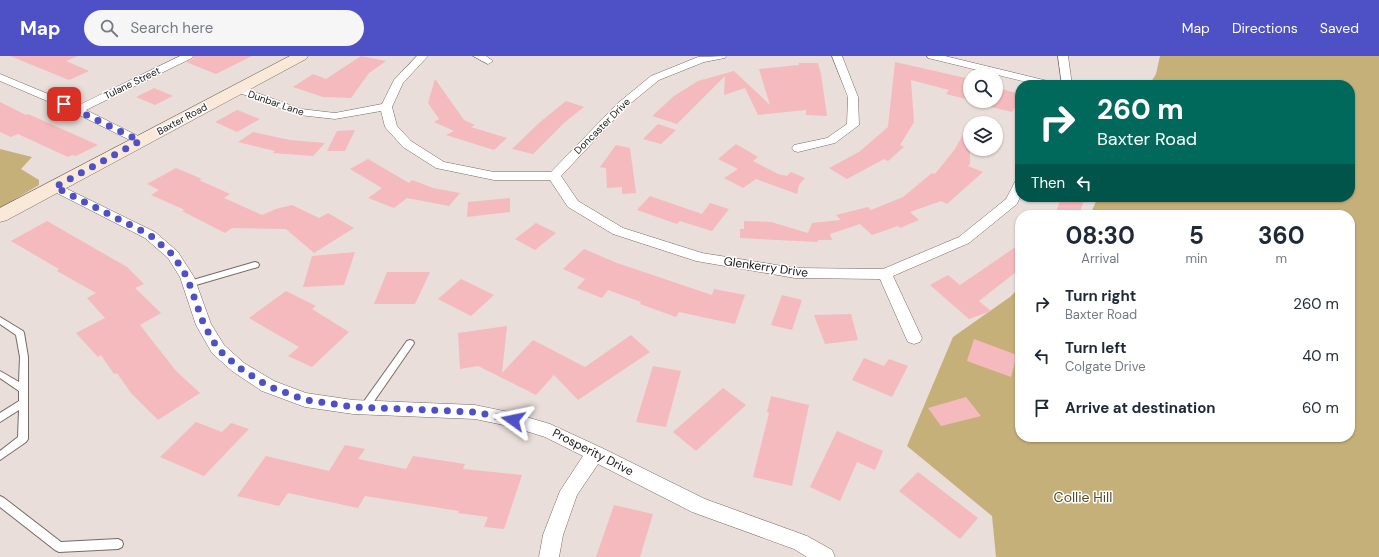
<!DOCTYPE html>
<html lang="en">
<head>
<meta charset="utf-8">
<style>
  :root { --surface:#fff; --page:#f6f6f7; --text:#1f2937; --muted:#747a83; --accent:#4e50c6 }
  body { margin:0; font-family:"DM Sans",sans-serif; background:var(--page); color:var(--text); height:100vh; display:flex; flex-direction:column; font-size:15px; white-space:nowrap }
  * { box-sizing:border-box; margin:0 }
  p { font-size:13px; color:var(--muted) }
  .icon { flex:none; width:22px; height:22px; fill:none; stroke:currentColor; stroke-width:2; stroke-linecap:round; stroke-linejoin:round }
  .map { position:relative; flex:1; overflow:hidden }
  .sheet { position:absolute; left:1015px; top:154px; width:340px; height:232px; display:flex; flex-direction:column; background:var(--surface); border-radius:16px; box-shadow:0 1px 3px #0004 }
  .sheet>* { flex:none }
  .guide { position:absolute; left:1015px; top:24px; width:340px; height:122px; border-radius:16px; box-shadow:0 1px 3px #0004; background:#00695c; color:#fff; overflow:hidden }
  .buttons { position:absolute; left:963px; top:12px; display:grid; gap:8px }
  .buttons a { display:grid; place-items:center; width:40px; height:40px; border-radius:50%; background:var(--surface); box-shadow:0 1px 3px #0004; font-size:20px }
  .pin { position:absolute; display:grid; place-items:center; width:34px; height:34px; color:#fff; margin:-17px; border-radius:8px; box-shadow:0 2px 6px #0006 }
  .me { position:absolute; width:44px; margin:-22px; rotate:282deg; stroke-linejoin:round; filter:drop-shadow(0 0 3px #0008) }
  .turn { display:flex; align-items:center; gap:14px; height:84px; padding:0 16px; font-size:18px }
  .turn .icon { width:52px; height:52px; stroke-width:2.5 }
  .turn b { display:block; font-size:28px; line-height:34px }
  .then { display:flex; align-items:center; height:38px; padding:0 16px; background:#0003; gap:8px; font-size:15px }
  .eta { display:flex; justify-content:space-evenly; align-items:center; height:68px; text-align:center }
  .eta b { font-size:24px; font-weight:700; line-height:28px }
  ul { padding:0; list-style:none }
  li { display:flex; align-items:center; gap:12px; height:52px; padding:0 16px }
  li div { flex:1 }
  li b { display:block; font-size:15px }
  li em { font-style:normal }
  header { display:flex; align-items:center; gap:24px; box-sizing:border-box; height:56px; padding:0 20px; background:var(--accent); color:#fff }
  header strong { font-size:19px }
  nav { display:flex; gap:22px; margin-inline-start:auto; font-size:14px }
  .search { width:280px; height:36px; background:var(--page); display:flex; align-items:center; gap:10px; box-sizing:border-box; padding:0 14px; border-radius:22px; color:var(--muted); font-size:15px }
  .map>svg:first-child { display:block }
</style>
</head>
<body>
<header>
<strong>Map</strong>
<div class="search"><svg class="icon" aria-label="search" viewBox="0 0 24 24"><circle cx="10" cy="10" r="6"/><path d="M15 15l6 6"/></svg>Search here</div>
<nav><a>Map</a><a>Directions</a><a>Saved</a></nav>
</header>
<div class="map">
<svg width="1379" height="501" viewBox="0 0 1379 501">
  <rect width="100%" height="100%" fill="#e9deda"/>
  <g fill="#c6b079">
    <path d="M1160 0H1379V501H996L992 460 907 390 953 281 1010 241 1020 231V381H1350V159H1090L1098 141H1350V29H1149L1156 18Z"/>
    <path d="M0 93 32 101 21 113 39 124V129L0 152Z"/>
  </g>
  <g fill="#f5babd">
    <path d="M10 0H78L66 5 89 15 69 24Z"/>
    <path d="M194 0H252L216 18 186 6 193 3Z"/>
    <path d="M361 0 386 5 369 17 351 42 323 41 293 31 313 18 326 23Z"/>
    <path d="M895 6 970 23V44L946 38 949 34 911 24 914 66 900 89 904 91 888 105 884 103 847 123 829 112 859 96 888 71Z"/>
    <path d="M799 7H818L821 18 827 60 806 59V54L758 59 745 32 724 39 725 20 677 68 652 60 674 40 698 25 734 15 770 49 759 13 799 9Z"/>
    <path d="M435 23 464 64 475 69 471 71 507 82 494 94 446 79 454 75 434 66 439 63 428 47Z"/>
    <path d="M154 32 173 40 155 49 136 41Z"/>
    <path d="M1001 33 1020 38V43L1012 56 991 51 994 45H996Z"/>
    <path d="M566 45 584 51 565 66 533 98 512 93 539 67Z"/>
    <path d="M0 46 26 59 28 58 98 89 76 100 72 99 68 101 18 78 11 81 0 76Z"/>
    <path d="M237 54 260 63 237 76 215 66Z"/>
    <path d="M970 66V108L968 110 983 116 947 148 941 145 910 156 919 164 900 172 898 170 872 179 860 168 830 178 832 184H818V186L740 182V173H744V165L771 166 808 177 812 167 841 164 836 159 868 151 871 154 903 141 932 117 935 118 955 93Z"/>
    <path d="M658 68 676 74 661 88 643 83Z"/>
    <path d="M355 74 345 95H327L337 75Z"/>
    <path d="M253 76 290 84 325 87 313 100 273 97 275 95 238 86Z"/>
    <path d="M736 88 758 101 753 105 778 118 787 120 791 116 805 122 799 129 797 138 756 123 743 132 724 122 738 113 718 103Z"/>
    <path d="M616 89 630 92 636 137 622 138V131L607 132 606 112 600 111Z"/>
    <path d="M368 103 409 127 412 124 433 132 460 137 449 150 407 142 394 152 368 142 382 132 350 113Z"/>
    <path d="M176 112 202 123 199 124 230 138 224 142 262 159 276 153 292 149 319 162 328 157 354 172 314 197 286 173 232 172 225 177 182 155 185 154 151 139 159 134 147 128Z"/>
    <path d="M650 140 702 158 710 147 729 153 712 175 680 165 677 168 637 154Z"/>
    <path d="M1061 141H1085L1079 159H1055Z"/>
    <path d="M510 142V156L467 161 468 146Z"/>
    <path d="M47 165 127 211 144 228 135 232 161 257 140 269 176 315 200 337 158 364 131 337 117 317 114 318 101 299 98 301 76 277 105 262 87 242 96 237 57 215 59 213 11 185Z"/>
    <path d="M536 167 556 177 535 194 515 183Z"/>
    <path d="M1020 188V213L979 245 991 255 969 263 930 229 948 219 960 229Z"/>
    <path d="M584 193 617 207 712 239 714 233 745 239 735 268 679 256 676 261 640 248 641 246 608 234 602 242 577 232 585 223 563 213Z"/>
    <path d="M355 196 344 229 303 231 312 200Z"/>
    <path d="M387 216H430L415 248H374Z"/>
    <path d="M461 223 494 239 471 260 438 243Z"/>
    <path d="M286 235 316 250 312 253 349 276 312 311 288 300 299 291 249 262Z"/>
    <path d="M782 239 802 244 792 274 771 269Z"/>
    <path d="M851 258 858 284 825 288 814 259Z"/>
    <path d="M507 270 502 317 533 284 585 311 631 279 650 296 578 344 554 319 536 339 478 310 460 313 458 277Z"/>
    <path d="M974 283 1017 299 1011 321 967 305Z"/>
    <path d="M864 302 884 310 889 303 908 310 892 341 852 324Z"/>
    <path d="M653 310 681 315 666 371 636 366Z"/>
    <path d="M723 332 746 349 696 395 673 376Z"/>
    <path d="M771 340 809 349 792 430 753 421 769 357 767 356Z"/>
    <path d="M966 341 981 360 941 370 928 352Z"/>
    <path d="M196 366 222 376 231 367 249 373 204 420 160 401Z"/>
    <path d="M837 375 883 395 875 414 857 406 840 445 810 431Z"/>
    <path d="M345 389 365 393 358 403 406 413 413 400 465 408 463 413 522 419 504 473 484 471 488 461 458 457 459 455 365 440 358 452 288 437 279 450 237 440 266 400 329 415Z"/>
    <path d="M918 416 978 462 960 483 899 435Z"/>
    <path d="M614 449 653 458 640 501H596Z"/>
  </g>
  <g fill="none" stroke-linecap="round" stroke-linejoin="round">
    <defs>
      <g id="lane">
        <path d="M255 206 258 207 259 209 258 211 189 231 185 228 186 226Z"/>
        <path d="M0 261 23 275 24 277 28 301V383L26 386 0 404V395L18 381 19 354 0 366V357L19 345V335L0 322V315L19 326 20 301 16 279 0 268Z"/>
        <path d="M410 284 413 285 414 287 413 289 368 354 365 355 362 354 360 351 362 348 407 285Z"/>
        <path d="M0 440 4 442 61 486 118 483 122 485 123 488 122 491 118 493 59 496 55 494 0 451Z"/>
      </g>
      <g id="street">
        <path d="M180 0H193L192 2 86 54 144 83 146 85 144 87 140 89 73 56 0 25V18L77 50Z"/>
        <path d="M417 0H428L403 27 392 51 397 70 411 85 444 106 494 116H551L618 47 651 20 698 1 726 0 725 2 704 6 659 24 626 51 561 120 578 145 623 172 702 197 795 212 883 213 959 181 1006 143 1016 124 1020 123V141L1017 148 969 187 893 220 922 282 920 286 914 288 908 286 906 282 880 223 795 222 696 205 613 178 568 151 550 124H494L436 112 403 91 385 71 381 55 335 63 299 59 234 35 233 33 238 30 301 53 335 57 382 48 394 24Z"/>
        <path d="M473 0H486L493 5 488 8Z"/>
        <path d="M832 0H842L858 41 859 69 835 87 798 96 794 95 792 92 794 89 827 82 847 68 848 41Z"/>
        <path d="M927 0H945L1056 27 1057 29H1039L928 2Z"/>
        <path d="M1058 0H1068L1072 29H1062Z"/>
        <path d="M55 127 155 176 178 196 194 221 211 268 224 289 244 307 274 325 306 337 353 344 475 349 513 357 550 368 602 392 705 443 807 480 832 494 835 501H807L794 493 692 456 598 408 577 439 563 479 559 501H539L543 479 560 435 583 400 545 381 513 371 475 363 353 358 305 351 262 335 232 315 212 297 196 269 180 221 168 202 145 182 51 134 49 131 51 128Z"/>
      </g>
      <path id="secondary" d="M290 0H308L306 3 7 164 0 166V152Z"/>
    </defs>
    <use href="#lane" stroke="#756b67" stroke-width="2"/>
    <use href="#street" stroke="#756b67" stroke-width="1"/>
    <use href="#secondary" stroke="#756b67" stroke-width="1"/>
    <use href="#lane" fill="#fff" fill-rule="evenodd"/>
    <use href="#street" fill="#fff" fill-rule="evenodd"/>
    <use href="#secondary" fill="#fae9d9" fill-rule="evenodd"/>
  </g>
  <g fill="none" stroke-linecap="round" stroke-linejoin="round">
    <path stroke="#4e50c6" stroke-width="7" stroke-dasharray="0 12.6" d="M64 48 140 85 55 131 150 179 173 199 187 221 204 269 218 293 238 311 268 330 305 344 321 346 353 351 475 356 513 364"/>
  </g>
  <g text-anchor="middle" dominant-baseline="central" stroke-width="3" stroke-linejoin="round" paint-order="stroke">
    <g font-size="10" fill="#181413" stroke="#fff">
      <text transform="translate(132 27) rotate(-26)">Tulane Street</text>
      <text transform="translate(276 47) rotate(19)">Dunbar Lane</text>
      <text transform="translate(182 63) rotate(-28)">Baxter Road</text>
      <text transform="translate(602 70) rotate(-45)">Doncaster Drive</text>
    </g>
    <g font-size="12" fill="#181413" stroke="#fff">
      <text transform="translate(766 211) rotate(8)">Glenkerry Drive</text>
      <text transform="translate(593 396) rotate(27)">Prosperity Drive</text>
    </g>
    <g font-size="14" fill="#564822" stroke="#fff">
      <text x="1083" y="441">Collie Hill</text>
    </g>
  </g>
</svg>
<div class="buttons">
<a><svg class="icon" aria-label="search" viewBox="0 0 24 24"><circle cx="10" cy="10" r="6"/><path d="M15 15l6 6"/></svg></a>
<a><svg class="icon" aria-label="layers" viewBox="0 0 24 24"><path d="M12 4l9 5-9 5-9-5zM3 14l9 5 9-5"/></svg></a>
</div>
<div class="pin" style="left:64px;top:48px;background:#d93025"><svg class="icon" aria-label="arrive" viewBox="0 0 24 24"><path d="M6 21V4h12l-3 4 3 4H6"/></svg></div>
<svg class="me" style="left:513px;top:364px" viewBox="-20 -20 40 40"><path d="M0-17L14 15 0 8-14 15z" fill="#4e50c6" stroke="#fff" stroke-width="4"/></svg>
<div class="guide">
<div class="turn"><svg class="icon" aria-label="right" viewBox="0 0 24 24"><path d="M7 20v-9h11M14 6l5 5-5 5"/></svg><div><b>260 m</b>Baxter Road</div></div>
<div class="then">Then<svg class="icon" aria-label="left" viewBox="0 0 24 24"><path d="M17 20v-9H6M10 6l-5 5 5 5"/></svg></div>
</div>
<section class="sheet">
<div class="eta">
<div><b>08:30</b><p>Arrival</p></div>
<div><b>5</b><p>min</p></div>
<div><b>360</b><p>m</p></div>
</div>
<ul>
<li><svg class="icon" aria-label="right" viewBox="0 0 24 24"><path d="M7 20v-9h11M14 6l5 5-5 5"/></svg><div><b>Turn right</b><p>Baxter Road</p></div><em>260 m</em></li>
<li><svg class="icon" aria-label="left" viewBox="0 0 24 24"><path d="M17 20v-9H6M10 6l-5 5 5 5"/></svg><div><b>Turn left</b><p>Colgate Drive</p></div><em>40 m</em></li>
<li><svg class="icon" aria-label="arrive" viewBox="0 0 24 24"><path d="M6 21V4h12l-3 4 3 4H6"/></svg><div><b>Arrive at destination</b></div><em>60 m</em></li>
</ul>
</section>
</div>
</body>
</html>
